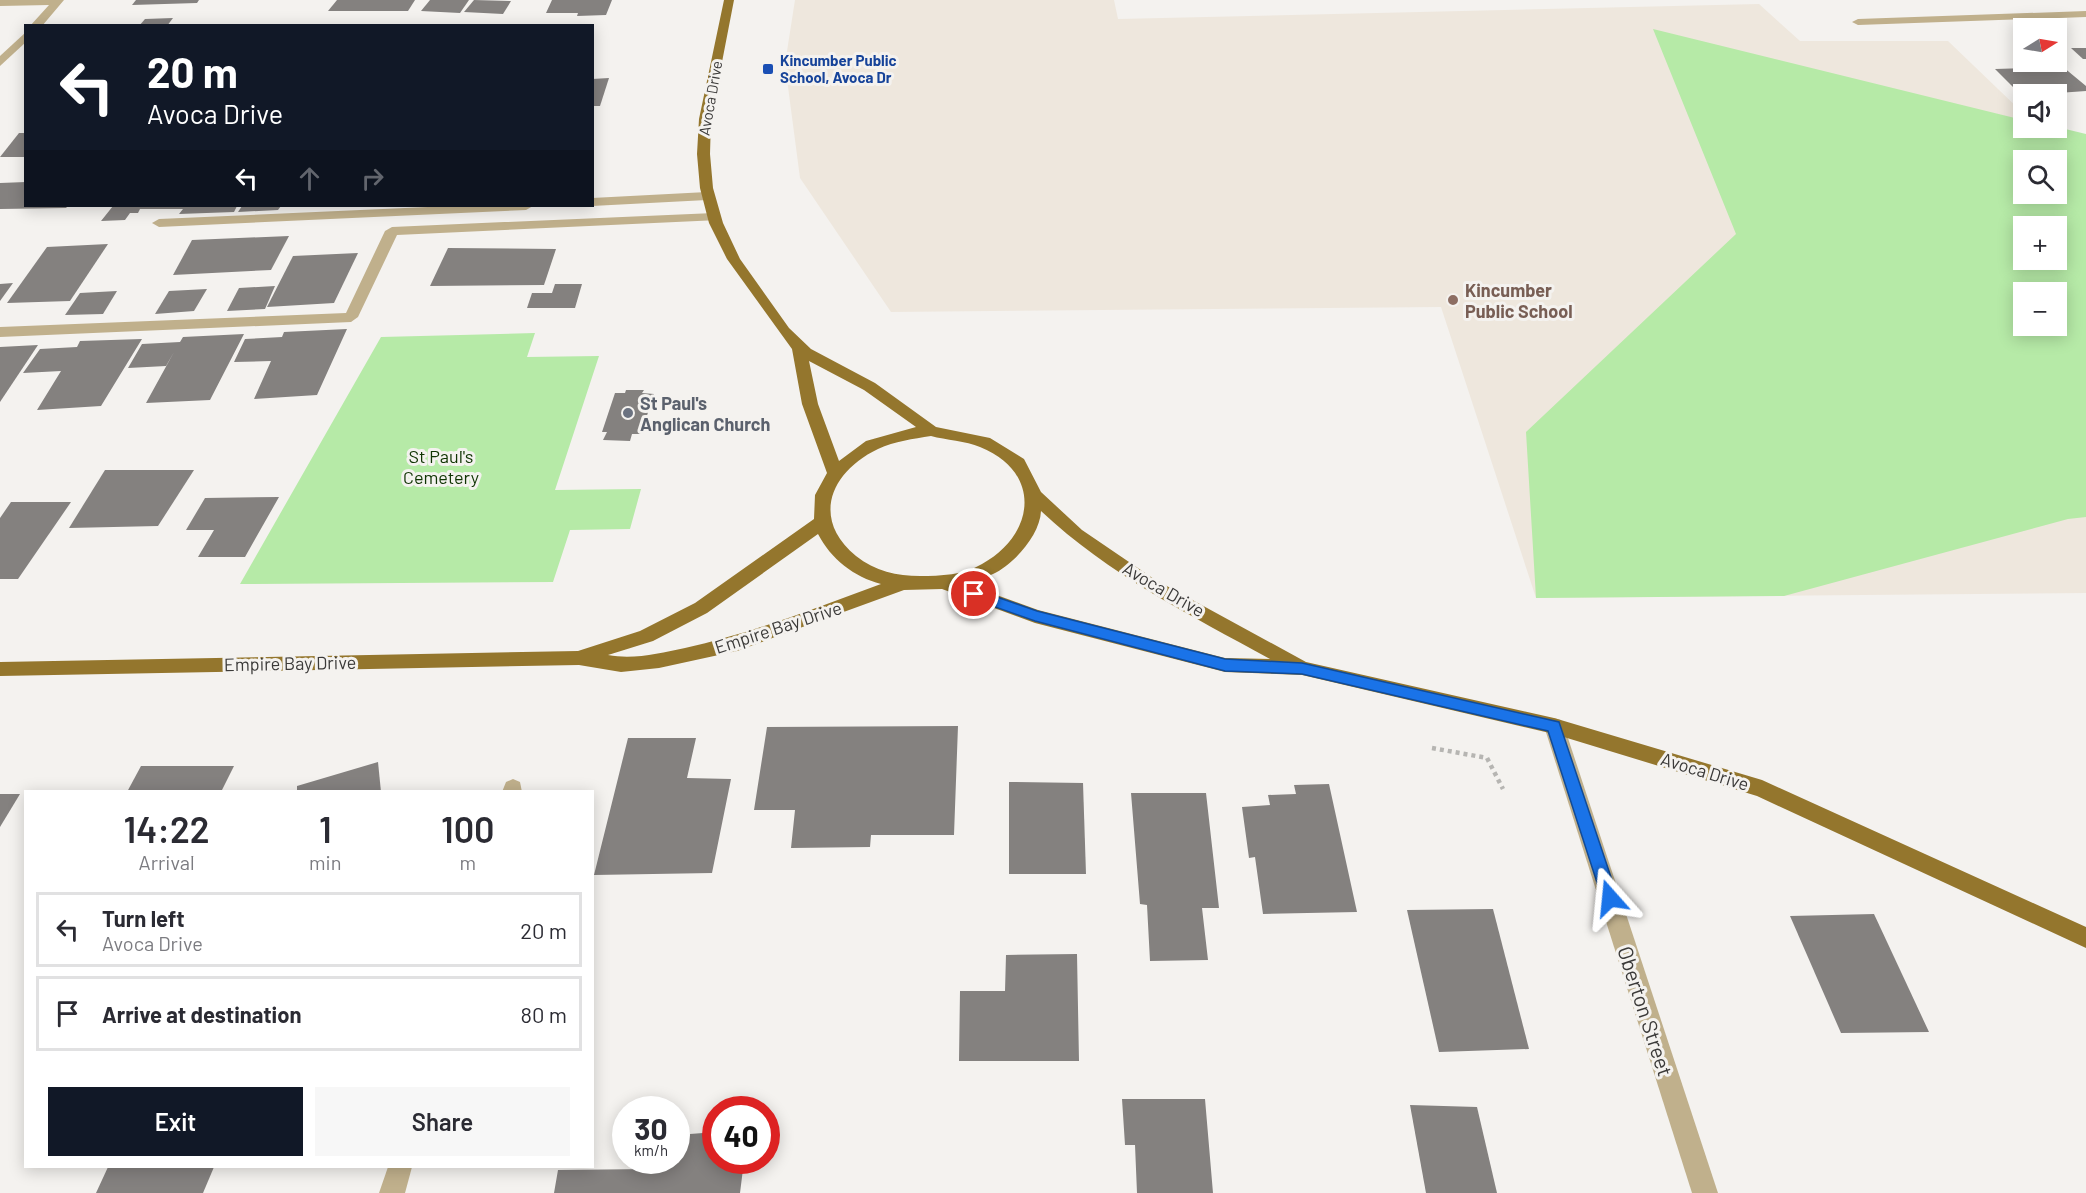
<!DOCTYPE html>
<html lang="en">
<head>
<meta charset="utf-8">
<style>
  :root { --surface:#fff; --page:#f7f7f7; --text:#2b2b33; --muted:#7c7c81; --line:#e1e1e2; --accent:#111827 }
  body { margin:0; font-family:Barlow,sans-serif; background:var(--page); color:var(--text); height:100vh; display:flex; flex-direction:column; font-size:22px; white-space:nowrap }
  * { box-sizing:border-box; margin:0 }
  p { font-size:20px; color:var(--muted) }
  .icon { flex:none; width:33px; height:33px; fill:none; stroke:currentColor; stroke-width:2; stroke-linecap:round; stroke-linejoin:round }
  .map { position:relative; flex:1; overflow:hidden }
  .details { position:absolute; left:24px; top:790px; width:570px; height:378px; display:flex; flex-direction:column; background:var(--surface); border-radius:0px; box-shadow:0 3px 15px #0003 }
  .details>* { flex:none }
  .guide { position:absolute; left:24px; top:24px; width:570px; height:183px; border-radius:0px; box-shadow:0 3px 15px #0003; background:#111827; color:#fff; overflow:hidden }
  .needle { width:39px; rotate:79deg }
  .controls { position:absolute; left:2013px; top:18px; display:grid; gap:12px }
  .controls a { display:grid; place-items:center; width:54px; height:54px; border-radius:0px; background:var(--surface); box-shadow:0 3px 15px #0003; font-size:30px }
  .speed { position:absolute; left:612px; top:1096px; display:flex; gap:12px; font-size:30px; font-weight:700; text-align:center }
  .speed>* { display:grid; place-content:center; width:78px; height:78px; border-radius:50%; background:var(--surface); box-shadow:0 3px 15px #0003; line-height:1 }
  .speed small { font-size:15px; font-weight:400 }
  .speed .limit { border:9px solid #d22; background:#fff; color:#111 }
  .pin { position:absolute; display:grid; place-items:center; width:51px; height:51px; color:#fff; margin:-26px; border:3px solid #fff; border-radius:50%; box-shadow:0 2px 6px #0007 }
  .me { position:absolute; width:66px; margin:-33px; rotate:342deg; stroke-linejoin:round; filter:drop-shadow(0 0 4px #0008) }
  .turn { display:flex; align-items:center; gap:21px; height:126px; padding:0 24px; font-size:27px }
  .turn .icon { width:78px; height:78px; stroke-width:2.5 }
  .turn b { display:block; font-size:42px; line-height:51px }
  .lanes { display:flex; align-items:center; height:57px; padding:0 24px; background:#0003; justify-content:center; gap:30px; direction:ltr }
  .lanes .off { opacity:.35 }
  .eta { display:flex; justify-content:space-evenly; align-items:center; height:102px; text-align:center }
  .eta b { font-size:36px; font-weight:600; line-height:42px }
  .button { display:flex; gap:12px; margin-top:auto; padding:12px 24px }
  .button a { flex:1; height:69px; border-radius:0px; background:var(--accent); color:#fff; font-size:24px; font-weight:600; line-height:69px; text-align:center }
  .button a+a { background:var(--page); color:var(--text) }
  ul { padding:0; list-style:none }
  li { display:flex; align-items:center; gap:18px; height:75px; margin:0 12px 9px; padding:0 12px; border:3px solid var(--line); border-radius:0px }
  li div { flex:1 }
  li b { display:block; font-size:22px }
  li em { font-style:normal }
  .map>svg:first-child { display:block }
</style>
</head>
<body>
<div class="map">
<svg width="2086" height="1193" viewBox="0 0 2086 1193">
  <rect width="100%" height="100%" fill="#f4f2ef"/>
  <path fill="#eee7dd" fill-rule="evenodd" d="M795 0H1114L1118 19 1759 4 1800 41H1948L2023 113 2024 128 2086 174V593L1536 598 1441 307 891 312 800 178 785 64ZM2024 160H2056V194H2024ZM2024 226H2056V260H2024ZM2024 292H2056V326H2024Z"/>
  <g fill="#b6eaa7" fill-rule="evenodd">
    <path d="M1653 29 2023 120 2024 128 2057 127 2086 134V517L2068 519 1784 596 1536 598 1526 432 1736 234ZM2024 160H2056V194H2024ZM2024 226H2056V260H2024ZM2024 292H2056V326H2024Z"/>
    <path d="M535 333 527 357 599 356 555 490 641 489 630 529 570 530 553 582 240 584 381 337Z"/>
  </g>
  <g fill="#84817f">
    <path d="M136 0H199L197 3 132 5Z"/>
    <path d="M337 0H415L408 11H328Z"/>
    <path d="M430 0H469L460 13 421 11Z"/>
    <path d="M474 0 511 1 503 14 464 12Z"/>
    <path d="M552 0H612L606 15 577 16 578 13H546Z"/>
    <path d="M173 18 167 26H139L145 19Z"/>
    <path d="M2071 48H2086V59H2083Z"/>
    <path d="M2024 55V62H2057L2086 86V91L2058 93 2050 85 2013 87 1995 69 2027 68 2013 56Z"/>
    <path d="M609 78 600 106H592V79Z"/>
    <path d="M19 133H26V157H0Z"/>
    <path d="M26 182V206H68L66 208 0 209V183Z"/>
    <path d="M113 206H237L234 212 179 214 183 209H140L138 213H130L125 220 101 221Z"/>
    <path d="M242 206H281L278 210 238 212Z"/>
    <path d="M289 236 271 270 173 275 192 240Z"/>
    <path d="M108 244 70 301 7 303 47 247Z"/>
    <path d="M448 248 556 249 544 285 430 286Z"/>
    <path d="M358 253 334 303 267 307 293 256Z"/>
    <path d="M13 283 0 301V284Z"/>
    <path d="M555 284H582L575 308H527L532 293H552Z"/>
    <path d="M275 286 265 309 227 311 239 288Z"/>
    <path d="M207 289 194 311 155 314 169 291Z"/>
    <path d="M117 291 103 314 65 315 80 293Z"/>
    <path d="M347 329 317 395 254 399 271 361 234 362 245 339 282 337 284 332Z"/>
    <path d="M244 334 210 400 146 403 174 352 166 366 128 368 142 344 180 342 183 337Z"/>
    <path d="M142 339 101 406 37 410 61 371 23 373 40 349 77 347 80 341Z"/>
    <path d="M38 345 0 402V347Z"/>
    <path d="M626 390H644L642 393 654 394 641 434H632L630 441 603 440 607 432H602L615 393H625Z"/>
    <path d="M105 470H194L158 526 69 528Z"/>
    <path d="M279 497 245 557H198L214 530H186L205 498Z"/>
    <path d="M11 502H71L18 579H0V518Z"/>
    <path d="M958 726 954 835H871L870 847 791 848 795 810H754L767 727Z"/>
    <path d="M628 738H696L687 778 731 779 712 873 594 875Z"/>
    <path d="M378 762 381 792H297V786Z"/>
    <path d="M141 766H234L221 792H127Z"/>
    <path d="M1009 782 1083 783 1086 874H1009Z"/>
    <path d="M1329 784 1357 912 1263 914 1255 857 1249 858 1242 807 1270 805 1268 795 1296 794 1294 785Z"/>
    <path d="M1131 793H1206L1219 908H1202L1208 960 1150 961 1147 905 1140 904Z"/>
    <path d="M0 794H20L0 827Z"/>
    <path d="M1493 909 1529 1049 1439 1052 1407 910Z"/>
    <path d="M1874 914 1929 1032 1841 1033 1790 916Z"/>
    <path d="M1077 954 1079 1061H959L960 991H1005L1006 955Z"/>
    <path d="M1122 1099H1205L1213 1193H1137L1135 1145H1125Z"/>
    <path d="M1410 1105 1477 1107 1497 1193H1426Z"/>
    <path d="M716 1132V1161H744L740 1193H554L558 1170 650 1169 659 1161H676V1146L690 1134Z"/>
    <path d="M108 1167H214L203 1193H96Z"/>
  </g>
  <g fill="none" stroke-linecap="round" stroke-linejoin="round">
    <path stroke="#b6b5b2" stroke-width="4.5" stroke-dasharray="4 4" stroke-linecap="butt" d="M1432 748 1487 758 1503 789"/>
    <g fill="#c0b08c" fill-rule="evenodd">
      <path d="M0 0H64L42 26H30L49 5 0 6Z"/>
      <path d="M2086 11V17L1858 25 1852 22 1858 19Z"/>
      <path d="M26 32V42L0 66V56Z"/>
      <path d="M707 192 714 196 712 199 707 200 592 206H590H592V198Z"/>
      <path d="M450 206H533L526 210 159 227 152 223 159 219Z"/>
      <path d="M714 213 721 217 719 220 397 235 358 317 351 322 0 337V327L346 313 385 231 392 227Z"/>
      <path d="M1554 718 1561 720 1564 726 1718 1193H1692L1544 726 1547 720Z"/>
      <path d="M513 779 520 782 522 792H502L506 782Z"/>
      <path d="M388 1167H412L405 1193H379Z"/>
    </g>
    <path fill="#94762d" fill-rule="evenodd" d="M724 0H734L711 119 710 154 713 188 723 223 740 259 789 328 811 349 875 383 936 427 990 438 1024 459 1041 492 1082 530 1154 579 1306 662 1554 718 1762 780 2086 927V948L1757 796 1554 734 1302 675 1225 672 1035 623 942 589 904 590 737 651 659 668 621 672 579 665 0 676V662L578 651 640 631 695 603 814 519 815 495 827 473 802 404 792 349 727 259 709 223 700 188 697 154 699 119ZM809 361 864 390 916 427 866 441 839 461 818 404ZM931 436C946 440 966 441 980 447 1042 472 1036 534 982 564 963 575 941 576 920 576 897 576 875 571 856 556 811 519 830 472 878 449 895 441 913 439 931 436ZM1041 511C1108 574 1190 615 1270 659L1225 658 1038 610 966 584C975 581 985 578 993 574 1014 564 1040 535 1041 511ZM818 534C831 559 854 577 881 584 816 608 753 633 685 648 660 653 634 660 608 655L653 641 707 613Z"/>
  </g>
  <path fill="#1a73e8" stroke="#114b97" stroke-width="1.5" d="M974 589 1037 611 1225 659 1302 663 1559 722 1618 898 1616 903 1610 905 1604 903 1602 898 1548 731 1302 674 1225 671 1035 621 970 598 968 594Z"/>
  <rect fill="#1a4fb4" stroke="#f4f2ef" stroke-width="2" x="762" y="63" width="12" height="12" rx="3"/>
  <circle fill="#8d6e63" stroke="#f4f2ef" stroke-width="2" cx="1453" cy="300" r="6"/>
  <circle fill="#6b7280" stroke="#f4f2ef" stroke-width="2" cx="628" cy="413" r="6"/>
  <g text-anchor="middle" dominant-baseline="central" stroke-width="6" stroke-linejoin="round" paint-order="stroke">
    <g font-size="15" font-weight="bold" fill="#164399" stroke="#f4f2ef" text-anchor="start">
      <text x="780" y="60">Kincumber Public<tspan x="780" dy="17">School, Avoca Dr</tspan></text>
    </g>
    <g font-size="15" fill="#3b3a39" stroke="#f4f2ef">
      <text transform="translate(710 98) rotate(-80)">Avoca Drive</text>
    </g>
    <g font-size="18" font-weight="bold" fill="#785e54" stroke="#f4f2ef" text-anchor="start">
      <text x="1465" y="290">Kincumber<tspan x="1465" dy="21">Public School</tspan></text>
    </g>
    <g font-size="18" font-weight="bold" fill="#5b616d" stroke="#f4f2ef" text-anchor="start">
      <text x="640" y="403">St Paul's<tspan x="640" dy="21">Anglican Church</tspan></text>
    </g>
    <g font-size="18" fill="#0f3402" stroke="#f4f2ef">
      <text x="441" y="456">St Paul's<tspan x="441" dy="21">Cemetery</tspan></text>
    </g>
    <g font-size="18" fill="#3b3a39" stroke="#f4f2ef">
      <text transform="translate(1164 589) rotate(30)">Avoca Drive</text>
      <text transform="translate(778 627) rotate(-18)">Empire Bay Drive</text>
      <text transform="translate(290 663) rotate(-1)">Empire Bay Drive</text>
      <text transform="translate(1705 771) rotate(17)">Avoca Drive</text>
    </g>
    <g font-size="21" fill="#3b3a39" stroke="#f4f2ef">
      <text transform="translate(1646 1011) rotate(72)">Oberton Street</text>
    </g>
  </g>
</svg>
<div class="controls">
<a><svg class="needle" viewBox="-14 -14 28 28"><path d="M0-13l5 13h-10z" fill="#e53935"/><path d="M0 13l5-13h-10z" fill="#7c7c81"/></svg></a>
<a><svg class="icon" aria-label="sound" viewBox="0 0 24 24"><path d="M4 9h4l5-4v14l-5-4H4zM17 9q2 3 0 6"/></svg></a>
<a><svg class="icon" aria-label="search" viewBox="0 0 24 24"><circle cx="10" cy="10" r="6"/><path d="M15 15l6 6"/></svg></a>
<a>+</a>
<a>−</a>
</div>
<div class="speed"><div>30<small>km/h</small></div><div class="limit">40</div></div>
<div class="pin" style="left:974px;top:594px;background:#d93025"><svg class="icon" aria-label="arrive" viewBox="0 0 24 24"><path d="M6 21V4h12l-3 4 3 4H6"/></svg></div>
<svg class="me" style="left:1610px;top:898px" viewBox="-20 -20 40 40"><path d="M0-17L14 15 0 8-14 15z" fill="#1a73e8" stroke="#fff" stroke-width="4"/></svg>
<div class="guide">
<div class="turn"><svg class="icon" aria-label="left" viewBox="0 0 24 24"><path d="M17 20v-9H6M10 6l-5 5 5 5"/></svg><div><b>20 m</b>Avoca Drive</div></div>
<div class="lanes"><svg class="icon" aria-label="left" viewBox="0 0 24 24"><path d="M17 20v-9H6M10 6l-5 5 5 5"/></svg><svg class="icon off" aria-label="ahead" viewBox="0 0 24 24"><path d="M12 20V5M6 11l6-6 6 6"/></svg><svg class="icon off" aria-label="right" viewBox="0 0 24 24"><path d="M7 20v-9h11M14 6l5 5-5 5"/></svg></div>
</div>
<section class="details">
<div class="eta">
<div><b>14:22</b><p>Arrival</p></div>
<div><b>1</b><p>min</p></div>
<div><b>100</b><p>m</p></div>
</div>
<ul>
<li><svg class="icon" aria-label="left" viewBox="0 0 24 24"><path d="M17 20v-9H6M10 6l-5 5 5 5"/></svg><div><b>Turn left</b><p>Avoca Drive</p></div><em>20 m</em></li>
<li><svg class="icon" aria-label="arrive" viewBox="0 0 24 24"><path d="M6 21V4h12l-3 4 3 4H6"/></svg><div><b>Arrive at destination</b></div><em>80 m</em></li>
</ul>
<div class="button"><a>Exit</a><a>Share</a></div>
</section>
</div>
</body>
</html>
